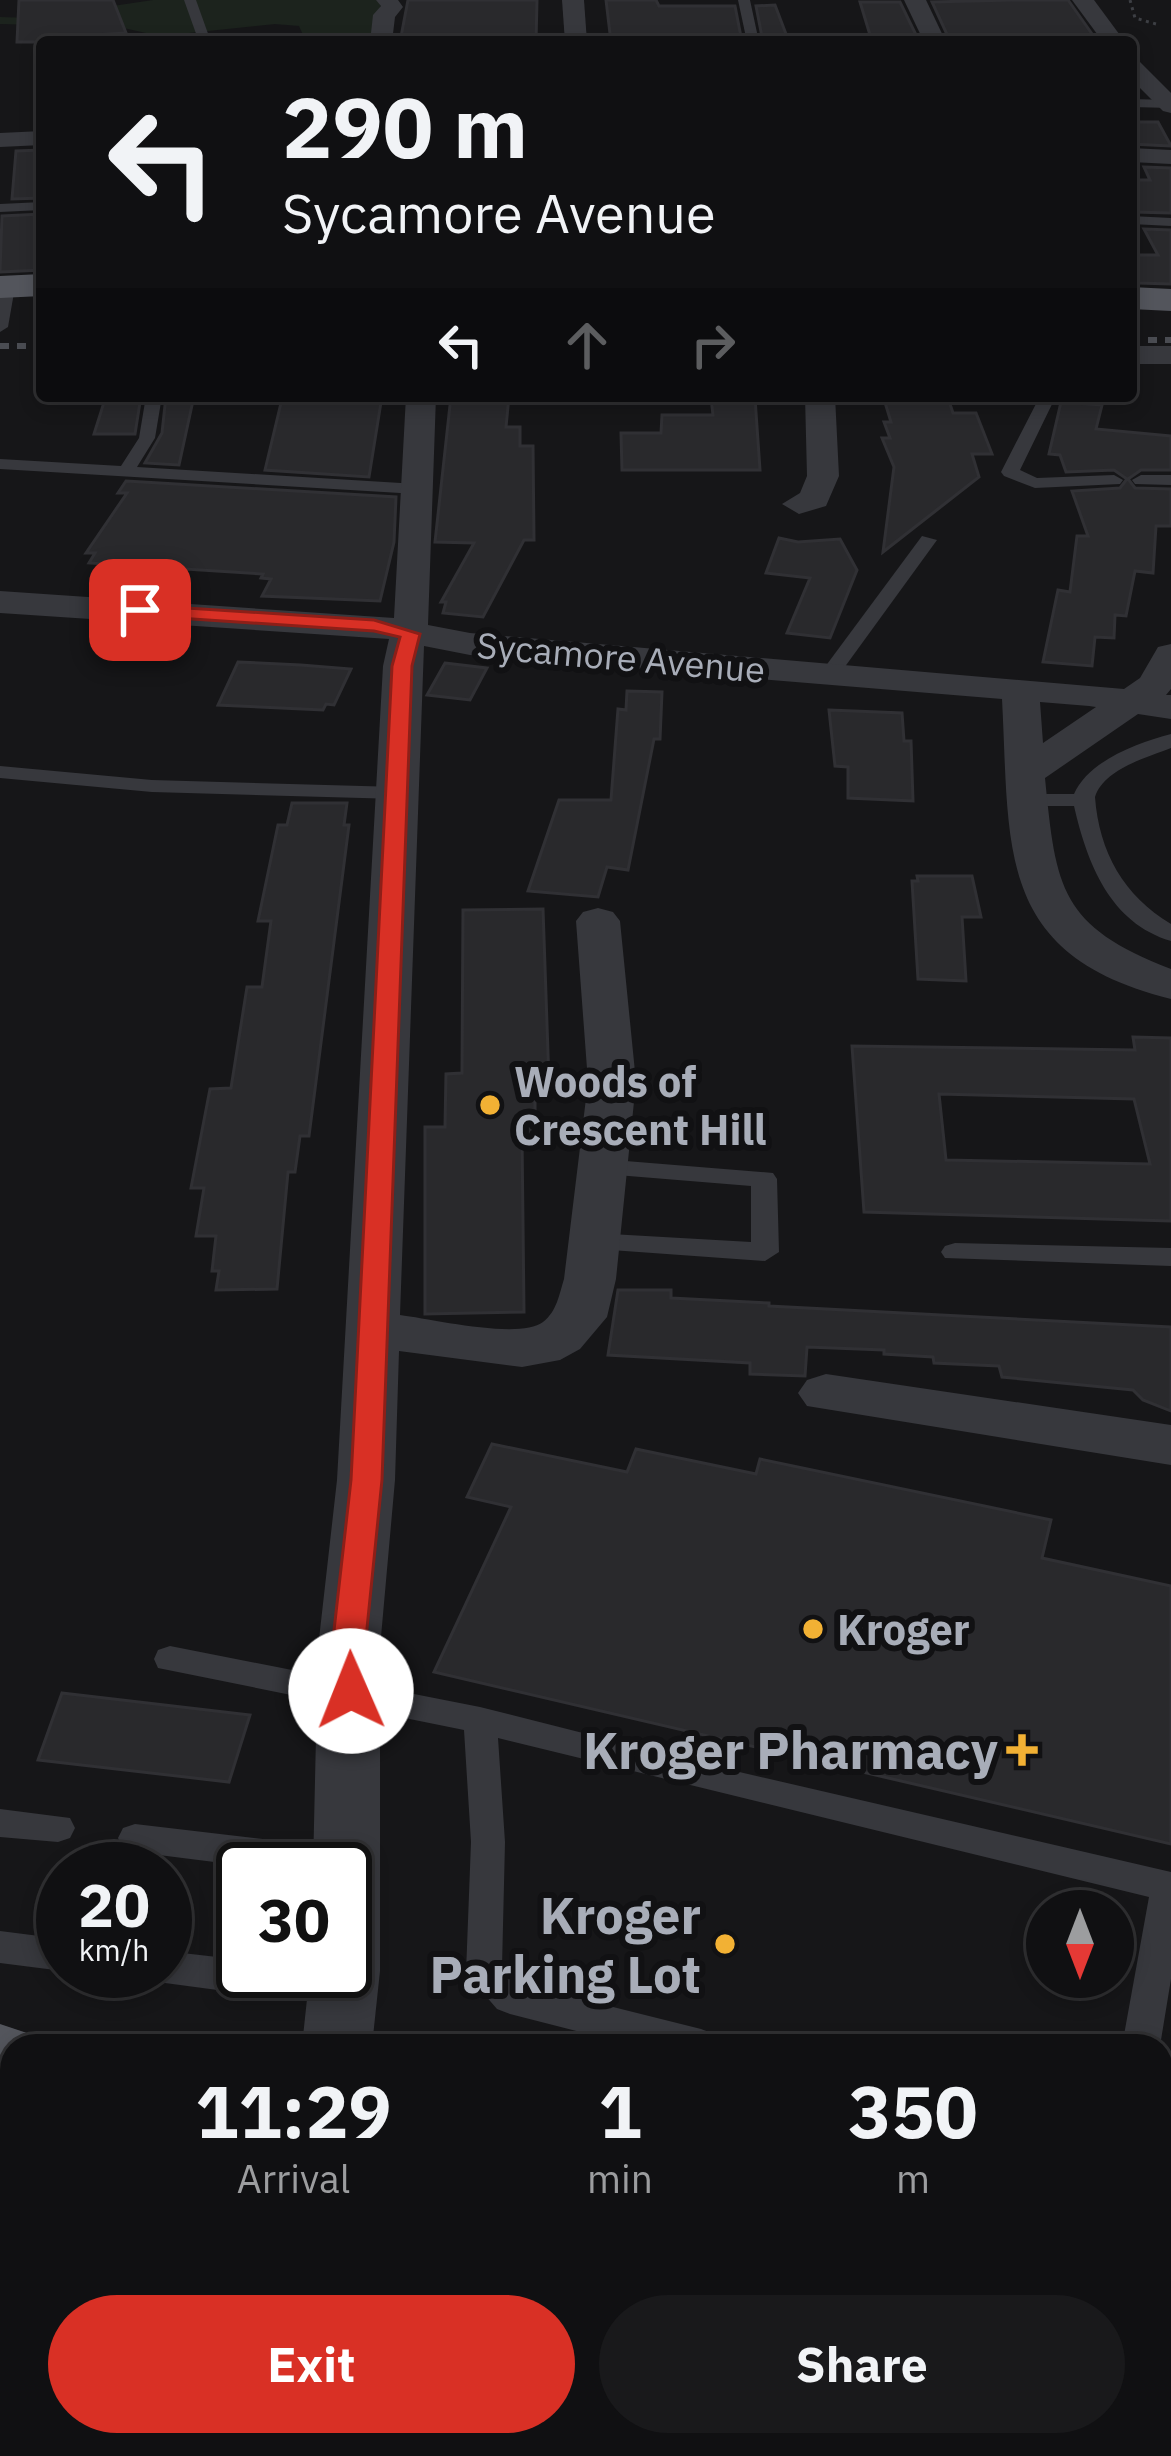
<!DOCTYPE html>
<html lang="en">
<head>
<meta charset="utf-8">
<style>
  :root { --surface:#101012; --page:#19191b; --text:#f1f3f6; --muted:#9c9d9f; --line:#303032; --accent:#d93025 }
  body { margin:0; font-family:"IBM Plex Sans",sans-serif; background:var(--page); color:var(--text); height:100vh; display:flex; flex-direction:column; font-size:45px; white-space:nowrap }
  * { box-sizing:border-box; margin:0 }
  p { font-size:39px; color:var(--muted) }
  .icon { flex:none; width:66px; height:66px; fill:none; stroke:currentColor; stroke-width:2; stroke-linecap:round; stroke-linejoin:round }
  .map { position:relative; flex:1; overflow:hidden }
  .drawer { position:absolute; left:0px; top:2034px; width:1173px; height:423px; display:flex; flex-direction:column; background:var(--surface); border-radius:36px 36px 0 0; box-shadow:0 6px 18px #0003,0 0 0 3px var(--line) }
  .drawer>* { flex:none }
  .top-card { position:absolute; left:36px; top:36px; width:1101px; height:366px; border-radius:12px; box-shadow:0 6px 18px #0003,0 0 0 3px var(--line); background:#101012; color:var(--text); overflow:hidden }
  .needle { width:78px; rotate:180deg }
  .fabs { position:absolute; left:1026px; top:1890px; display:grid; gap:24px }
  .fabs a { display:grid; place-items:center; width:108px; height:108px; border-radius:50%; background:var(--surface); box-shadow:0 6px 18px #0003,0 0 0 3px var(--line); font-size:60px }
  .speed { position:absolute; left:36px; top:1842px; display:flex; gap:24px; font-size:60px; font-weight:700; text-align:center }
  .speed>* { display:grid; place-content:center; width:156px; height:156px; border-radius:50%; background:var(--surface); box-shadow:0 6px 18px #0003,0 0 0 3px var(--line); line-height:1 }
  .speed small { font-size:30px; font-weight:400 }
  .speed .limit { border:6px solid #111; border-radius:18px; background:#fff; color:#111 }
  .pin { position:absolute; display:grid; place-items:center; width:102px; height:102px; color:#fff; margin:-51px; border-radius:24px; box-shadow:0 6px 18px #0006 }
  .me { position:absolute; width:132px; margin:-66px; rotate:359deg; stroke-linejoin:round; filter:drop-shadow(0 0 9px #0008) }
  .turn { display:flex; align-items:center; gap:42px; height:252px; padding:0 48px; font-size:54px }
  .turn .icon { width:156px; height:156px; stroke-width:2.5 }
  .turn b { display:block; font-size:84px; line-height:102px }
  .lanes { display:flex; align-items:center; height:114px; padding:0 48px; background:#0003; justify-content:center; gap:60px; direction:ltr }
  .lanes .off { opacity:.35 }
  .eta { display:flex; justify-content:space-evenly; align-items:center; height:204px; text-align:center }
  .eta b { font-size:72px; font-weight:800; line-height:84px }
  .primary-button { display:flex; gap:24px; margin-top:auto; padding:24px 48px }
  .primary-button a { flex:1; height:138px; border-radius:72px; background:var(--accent); color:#fff; font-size:48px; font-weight:800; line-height:138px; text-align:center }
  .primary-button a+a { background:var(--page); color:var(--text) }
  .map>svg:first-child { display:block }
</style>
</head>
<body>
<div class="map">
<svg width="1171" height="2456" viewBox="0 0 1171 2456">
  <rect width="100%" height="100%" fill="#161618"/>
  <path fill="#1c231d" d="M153 0H382L372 42H306L299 26 275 24 189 33 193 42H147L146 33 119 27 0 24V17L32 18Z"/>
  <g fill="#29292c" stroke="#303034" stroke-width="3" fill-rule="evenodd">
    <path d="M19 0H113L126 33 78 36 70 42H17Z"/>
    <path d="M408 0H537L536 42H400Z"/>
    <path d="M606 0H656L659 6H735L742 42H611Z"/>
    <path d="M1012 0H1068L1097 41H950L932 2Z"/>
    <path d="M860 2H900L919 41H878L876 35H870Z"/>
    <path d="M775 5 789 42H763L756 6Z"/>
    <path d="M1131 122H1158L1171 146 1131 144Z"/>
    <path d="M42 150V198L12 199 16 151Z"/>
    <path d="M1144 167 1171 168V213L1134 212 1131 180H1150Z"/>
    <path d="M42 214V270L0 272 2 216Z"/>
    <path d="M1144 229 1171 230V284L1138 283 1131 255H1158Z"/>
    <path d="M106 396H141L135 434H94Z"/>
    <path d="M166 396H194L179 465 145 463 162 433Z"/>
    <path d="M298 396H382L369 477 265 470 281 403H296Z"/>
    <path d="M451 396H509L506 427H520V446H533L534 540H524L483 617 443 613 446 602H441L474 543 435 542Z"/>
    <path d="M883 396H930V401H949L953 413H976L992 454H972L979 477 883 552 894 467 882 438H890L884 422H891Z"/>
    <path d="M711 398H755L760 470H622L621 433H661L662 415H713Z"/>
    <path d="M1061 402 1102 405 1096 429 1171 436V470H1141L1128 479 1135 488 1171 489V526H1156L1153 573 1135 571 1126 616 1115 615 1114 638 1095 637 1092 666 1043 662 1058 590 1070 592 1077 536H1088L1072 491 1120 488 1127 479 1114 470 1066 472 1060 455 1049 454Z"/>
    <path d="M126 481 396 497 394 542 380 601 262 596 271 579 261 578 263 574 89 563 95 553H86L127 493H118Z"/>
    <path d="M779 538 798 542 840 539 857 570 830 638 787 633 810 578 766 573Z"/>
    <path d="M238 662 301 665 351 669 334 705 326 704 323 710 218 705Z"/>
    <path d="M445 663 487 668 470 700 427 695Z"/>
    <path d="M627 691 662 692 660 739H654L628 870 607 867 598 897 528 891 559 800H611L618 709 626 710Z"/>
    <path d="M829 710 902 713 904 741H911L913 801 848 798V767L835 766Z"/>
    <path d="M292 803H347L344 825H349L309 1136H300L295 1172H288L277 1289 216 1290 219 1271H212L216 1236H196L204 1188H191L210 1089 231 1088 247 987H262L271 921H258L278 825H287Z"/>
    <path d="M917 876H972L981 917H962L966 981 918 979 912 881H918Z"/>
    <path d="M543 909 549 1082 535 1083V1137H522L524 1312 425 1314V1127H445L446 1074 462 1073 463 910Z"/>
    <path d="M1133 1037 1171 1038V1221L864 1212 852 1046 1135 1050ZM939 1094 1134 1099 1150 1164 946 1160Z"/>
    <path d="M618 1290H671V1298L769 1303V1306L1171 1327V1411L1143 1400 1133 1390 1002 1377 999 1366 934 1363 933 1357 884 1354V1350L807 1347 805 1376 750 1374V1363L608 1355Z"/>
    <path d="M492 1444 627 1472 636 1449 756 1474 760 1459 1051 1520 1042 1558 1171 1586V1844L434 1672 511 1507 467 1497Z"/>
    <path d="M62 1693 250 1715 229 1782 38 1760Z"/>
  </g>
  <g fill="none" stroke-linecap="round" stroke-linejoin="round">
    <path stroke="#3d3f44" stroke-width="3" stroke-dasharray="3 4.5" stroke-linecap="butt" d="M1130 0 1135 18 1156 24"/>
    <g fill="#37383d" fill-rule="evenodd">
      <path d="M184 0H196L211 42H199Z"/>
      <path d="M738 0H750L759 42H747Z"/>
      <path d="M1131 99 1171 100V108L1131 107Z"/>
      <path d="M42 202V210L0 212V204Z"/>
      <path d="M1131 216 1171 218V226L1131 224Z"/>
      <path d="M8 283 15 287 8 327 0 332V290Z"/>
      <path d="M146 396H162L155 438 137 467 417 484 426 489 417 494 0 469V459L121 466 139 438Z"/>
      <path d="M1040 396H1056L1020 470 1037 478 1114 475 1123 480 1120 484 1035 488 1004 476 1001 472Z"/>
      <path d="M1141 475H1171V485L1135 484 1132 480Z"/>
      <path d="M922 536 937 540 836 679H822V671Z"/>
      <path d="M1171 734V748C1146 758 1104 769 1095 797 1099 852 1124 896 1171 924V941C1110 923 1087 863 1074 806H1030L1019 800 1030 794H1074C1089 760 1138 743 1171 734Z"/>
      <path d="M0 766 152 780 398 787 409 793 398 799 152 792 0 778Z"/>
      <path d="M601 1159 773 1173 777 1179 779 1252 765 1261 583 1248 579 1242 593 1233 751 1242V1186L592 1173 588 1167 592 1161Z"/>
      <path d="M955 1243 1171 1248V1266L945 1258 941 1252 945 1246Z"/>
      <path d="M170 1646 480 1707 705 1764 1171 1872V1979L1160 2046H1122L1149 1897 498 1738 505 1842 502 1967 521 1984 701 2029 714 2034 720 2046H635L510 2014 497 2009 466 1973 471 1842 464 1730 158 1668 154 1659 158 1650Z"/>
      <path d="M0 1809 70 1818 75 1828 70 1838 58 1842 0 1837Z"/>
      <path d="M135 1824 348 1849 360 1854 366 1864 360 1874 348 1879 345 1869H269L135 1852 123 1848 118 1838 123 1828Z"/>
      <path d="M0 1931 63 1939V1971L0 1963Z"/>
      <path d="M165 1951 243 1960V1971H274L268 1990 255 1995 165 1983 152 1978 149 1971H165Z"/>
      <path d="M12 2393 15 2445 0 2451V2398Z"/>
    </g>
    <g fill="#37383d" fill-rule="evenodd">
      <path d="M376 0H398L403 7 395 17 392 42H370L373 15 381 6Z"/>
      <path d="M562 0H584L587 42H565Z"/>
      <path d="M904 0H926L946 42H924Z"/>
      <path d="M1072 0H1094L1125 42H1103Z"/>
      <path d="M1131 59 1139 61 1171 93V113L1163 111 1131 79Z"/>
      <path d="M42 131V145L0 147V133Z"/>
      <path d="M1131 148 1171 150V164L1131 162Z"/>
      <rect x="1131" y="346" width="40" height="18"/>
      <path d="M406 396H436L428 625 470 633 1124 689 1140 678 1158 647 1171 644V689L1166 695H1171V719L1138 714 1045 778C1056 889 1060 926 1171 969V999C995 955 1010 850 1002 699L470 655 424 646 400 1315C432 1319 520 1340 543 1322 557 1311 559 1295 564 1279L588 1082 576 921 583 912 598 908 613 912 620 921 636 1082 616 1279 607 1317 580 1349 560 1360 522 1367 399 1351 395 1480 380 1648V1971L372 2046H302L310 1971H345V1869H313L318 1648 337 1480 383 666 389 639 0 613V591L394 618ZM1040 702 1089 706 1096 707 1043 743Z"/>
      <path d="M805 396H835L839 476 826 506 799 514 782 504 800 493 807 476Z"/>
      <path d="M826 1374 1171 1425V1465L807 1406 798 1393 807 1380Z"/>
      <path d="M12 2135V2210L0 2215V2139Z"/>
    </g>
    <g fill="#53555c" fill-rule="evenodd">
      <path d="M42 274V296L0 298V276Z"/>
      <path d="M1131 287 1171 289V311L1131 309Z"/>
      <path d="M0 2024 45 2039 48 2046H12V2110L0 2108Z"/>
      <path d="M1161 2318 1171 2321V2423L1161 2420Z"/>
    </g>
    <g stroke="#4a4c52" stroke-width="6" stroke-dasharray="9 8" stroke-linecap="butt">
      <path d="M1131 340H1171"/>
      <path d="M0 346H42"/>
    </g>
  </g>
  <path fill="#d93025" stroke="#8d1f18" stroke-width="3" d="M140 605 374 620 420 634 412 666 382 1480 365 1648 368 1691 363 1701 351 1704 340 1701 332 1648 351 1480 392 666 400 637 374 631 133 615 130 610Z"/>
  <g fill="#f2b134" stroke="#111113" stroke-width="4.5">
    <circle cx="490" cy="1105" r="12"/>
    <circle cx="813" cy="1629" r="12"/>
    <path d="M1016 1732h12v12h12v12h-12v12h-12v-12h-12v-12h12z"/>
    <circle cx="725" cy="1944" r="12"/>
  </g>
  <g text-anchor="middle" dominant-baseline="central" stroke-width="12" stroke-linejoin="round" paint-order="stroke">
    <g font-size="36" fill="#a8adb8" stroke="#111113">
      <text transform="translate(621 657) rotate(5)">Sycamore Avenue</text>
    </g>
    <g font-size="42" font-weight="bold" fill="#a8adb8" stroke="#111113" text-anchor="start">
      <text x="514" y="1081">Woods of<tspan x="514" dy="48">Crescent Hill</tspan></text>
      <text x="837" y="1629">Kroger</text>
    </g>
    <g font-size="51" font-weight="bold" fill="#a8adb8" stroke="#111113" text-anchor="end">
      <text x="998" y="1750">Kroger Pharmacy</text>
      <text x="701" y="1915">Kroger<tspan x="701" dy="59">Parking Lot</tspan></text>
    </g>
  </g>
</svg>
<div class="fabs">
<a><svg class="needle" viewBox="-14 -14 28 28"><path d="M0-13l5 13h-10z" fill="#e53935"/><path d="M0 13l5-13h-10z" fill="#9c9d9f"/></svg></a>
</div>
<div class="speed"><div>20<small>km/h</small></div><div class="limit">30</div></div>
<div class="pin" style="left:140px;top:610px;background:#d93025"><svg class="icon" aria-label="arrive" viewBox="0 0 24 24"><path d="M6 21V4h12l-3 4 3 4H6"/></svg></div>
<svg class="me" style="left:351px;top:1691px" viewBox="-20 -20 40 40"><circle r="19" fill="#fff"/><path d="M0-13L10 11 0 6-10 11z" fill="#d93025"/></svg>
<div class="top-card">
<div class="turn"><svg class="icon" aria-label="left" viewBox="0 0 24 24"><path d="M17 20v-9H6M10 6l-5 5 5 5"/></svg><div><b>290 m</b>Sycamore Avenue</div></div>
<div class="lanes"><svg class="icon" aria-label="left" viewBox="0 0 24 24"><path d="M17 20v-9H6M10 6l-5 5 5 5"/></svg><svg class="icon off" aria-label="ahead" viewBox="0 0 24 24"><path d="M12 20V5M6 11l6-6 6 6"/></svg><svg class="icon off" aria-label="right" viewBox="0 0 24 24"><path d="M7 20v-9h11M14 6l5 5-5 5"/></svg></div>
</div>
<section class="drawer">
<div class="eta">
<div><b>11:29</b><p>Arrival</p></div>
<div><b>1</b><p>min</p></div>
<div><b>350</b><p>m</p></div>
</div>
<div class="primary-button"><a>Exit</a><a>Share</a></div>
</section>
</div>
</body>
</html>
